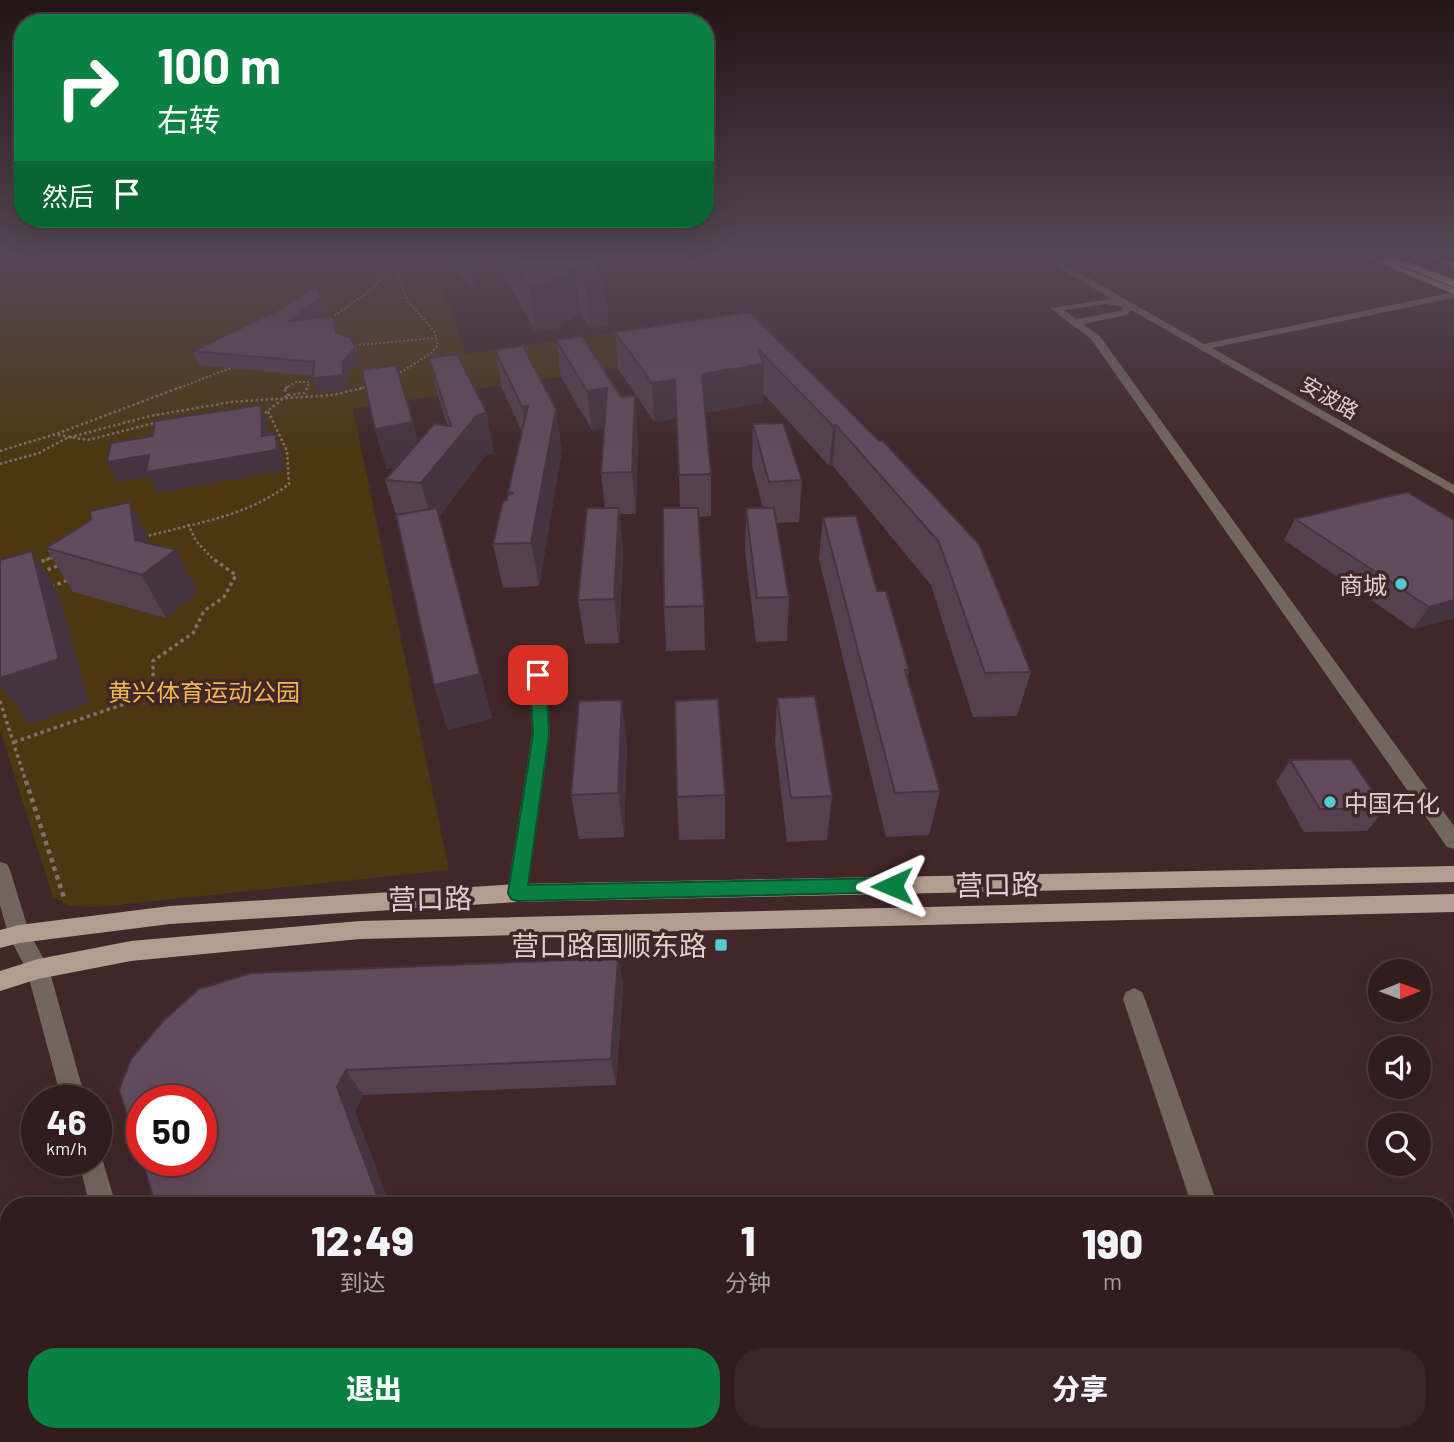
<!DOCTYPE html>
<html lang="zh">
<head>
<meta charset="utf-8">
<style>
  :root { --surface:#311d20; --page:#392629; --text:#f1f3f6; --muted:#a8a2a5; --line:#4c3b3e; --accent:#0b8043 }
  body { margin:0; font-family:Barlow,"Noto Sans SC",sans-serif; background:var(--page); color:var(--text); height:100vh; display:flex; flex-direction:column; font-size:26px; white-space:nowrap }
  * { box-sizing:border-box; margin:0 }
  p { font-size:23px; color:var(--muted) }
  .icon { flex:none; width:38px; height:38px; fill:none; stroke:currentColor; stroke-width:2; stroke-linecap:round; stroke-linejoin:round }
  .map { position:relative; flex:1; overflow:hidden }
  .sheet { position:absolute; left:0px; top:1197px; width:1454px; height:245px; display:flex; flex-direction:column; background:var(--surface); border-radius:28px 28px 0 0; box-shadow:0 7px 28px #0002,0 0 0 2px var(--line) }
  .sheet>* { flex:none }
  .hud { position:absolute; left:14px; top:14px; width:700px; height:214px; border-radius:28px; box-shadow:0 7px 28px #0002,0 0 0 2px var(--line); background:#0b8043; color:#fff; overflow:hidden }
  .needle { width:46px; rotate:89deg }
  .fabs { position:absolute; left:1368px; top:959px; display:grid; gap:14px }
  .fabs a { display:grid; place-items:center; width:63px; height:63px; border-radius:50%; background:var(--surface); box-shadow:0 7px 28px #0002,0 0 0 2px var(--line); font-size:35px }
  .speed { position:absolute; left:21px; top:1085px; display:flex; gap:14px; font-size:35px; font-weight:700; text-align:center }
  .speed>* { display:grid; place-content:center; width:91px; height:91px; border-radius:50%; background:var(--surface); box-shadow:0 7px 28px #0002,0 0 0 2px var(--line); line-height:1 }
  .speed small { font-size:18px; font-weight:400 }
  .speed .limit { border:10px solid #d22; background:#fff; color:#111 }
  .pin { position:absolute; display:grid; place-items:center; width:60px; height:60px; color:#fff; margin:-30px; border-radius:14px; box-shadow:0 4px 10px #0006 }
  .me { position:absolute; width:77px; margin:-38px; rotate:269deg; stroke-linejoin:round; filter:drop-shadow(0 0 5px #0008) }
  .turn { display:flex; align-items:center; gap:24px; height:147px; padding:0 28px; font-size:32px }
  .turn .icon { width:91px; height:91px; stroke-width:2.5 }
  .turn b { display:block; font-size:49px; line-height:60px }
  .then { display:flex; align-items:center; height:66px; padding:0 28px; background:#0003; gap:14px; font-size:26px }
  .eta { display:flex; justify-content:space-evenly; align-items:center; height:119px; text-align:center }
  .eta b { font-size:42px; font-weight:800; line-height:49px }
  .button { display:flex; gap:14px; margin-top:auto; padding:14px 28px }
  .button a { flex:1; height:80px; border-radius:28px; background:var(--accent); color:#fff; font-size:28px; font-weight:800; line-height:80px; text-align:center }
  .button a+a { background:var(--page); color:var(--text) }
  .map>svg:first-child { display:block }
</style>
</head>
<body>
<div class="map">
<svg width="1454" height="1442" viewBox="0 0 1454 1442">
  <rect width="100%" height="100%" fill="#41272a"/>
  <path fill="#4c3711" d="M0 255H430L466 354 720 318 748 347 353 409 449 870 98 907 70 906 53 897 0 730Z"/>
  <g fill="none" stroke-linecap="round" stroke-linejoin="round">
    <g stroke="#846d70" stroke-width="2" stroke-dasharray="2 2" stroke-linecap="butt">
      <path d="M395 267 407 300 434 331 438 345 430 354 395 376"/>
      <path d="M331 318 370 291 402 255"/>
      <path d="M359 345 436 338"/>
      <path d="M176 389 233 367"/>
      <path d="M285 389 296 382H309L307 389"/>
      <path d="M359 389 369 386"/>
    </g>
    <g stroke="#846d70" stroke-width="2.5" stroke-dasharray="2.5 2.5" stroke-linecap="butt">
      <path d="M288 387 284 389 288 395"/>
      <path d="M288 395 305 393 307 387"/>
      <path d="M261 416 288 395"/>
      <path d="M58 435 88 440 154 423"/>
      <path d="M0 451 56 434 181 387"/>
      <path d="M0 464 39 453 67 438 150 416 231 402 333 395 366 387"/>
      <path d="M188 524 196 541 214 560"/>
      <path d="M144 537C195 523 246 517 289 484L287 451 268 411"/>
      <path d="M46 560 54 557"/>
    </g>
    <g stroke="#846d70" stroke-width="3.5" stroke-dasharray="3.5 3.5" stroke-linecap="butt">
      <path d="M35 564 50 558"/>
      <path d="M41 572 60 565"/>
      <path d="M51 587 70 579"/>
      <path d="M0 701 26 782"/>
      <path d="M14 742 133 701 153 687V661L193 633 204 611 224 597 236 575 212 558"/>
    </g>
    <path stroke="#846d70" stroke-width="4.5" stroke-dasharray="4.5 4.5" stroke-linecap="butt" d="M26 781 65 901"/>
    <g fill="#736661" fill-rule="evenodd">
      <path d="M720 255H744L691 265 687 262Z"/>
      <path d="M1037 255H1048L1204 344 1454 292V298L1212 348 1454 485V494L1131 310 1127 315 1083 324 1099 335 1454 826V849L1447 847 1091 339 1050 308 1112 299ZM1106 304 1123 307 1121 311 1076 319 1064 310Z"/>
      <path d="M538 669 546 675 550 734 527 893 524 899 517 902 510 899 507 893 532 734 530 675Z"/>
      <path d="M0 862 7 864 10 870 29 932 49 969 86 1101H62L27 971 8 934 0 905Z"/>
      <path d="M1134 988 1142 992 1145 999 1218 1206H1192L1123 999 1126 992Z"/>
      <path d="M96 1149 100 1151 116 1206H90L78 1160H96Z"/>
      <path d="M151 1433H183L185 1442H153Z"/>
      <path d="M1262 1433H1293L1296 1442H1264Z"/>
    </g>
    <g fill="#b59c91" fill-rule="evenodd">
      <path d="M1360 255H1372L1454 288V294Z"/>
      <path d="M1423 255H1436L1454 262V268Z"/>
      <path d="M1454 866V882L517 902 170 924 19 943 0 948V930L19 925 170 906 517 884Z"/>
      <path d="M1454 894V912L360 939 131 961 38 979 0 991V971L38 959 131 941 360 921Z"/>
    </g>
    <path fill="#cfb1a4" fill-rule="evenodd" d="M1375 255H1390L1454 280V287Z"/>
  </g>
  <g fill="#54404f">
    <path d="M368 255H386L378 270 371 267Z"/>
    <path d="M441 255H465L475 287 473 289Z"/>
    <path d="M492 255H587L604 279 609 325 590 328 580 313 555 329 536 332Z"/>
    <path d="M326 311 316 318 356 347 360 361 347 375 348 389 318 393 313 376 199 365 193 351Z"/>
    <path d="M750 312 879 441 1031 672 1017 716 973 717 931 585 833 466H829L763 393V402L705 413 711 474V516L699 517 704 606 705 650 666 651 664 607 680 508 677 418 654 422 618 369 615 332Z"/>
    <path d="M556 340 638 436 636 514H620L623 550 619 643 585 644 578 600 605 508 601 473 604 428 592 430 561 377Z"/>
    <path d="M495 350 562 449 539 586 503 588 493 544 509 494 522 432 502 388Z"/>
    <path d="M429 358 494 453 486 455 439 516 492 718 448 730 434 685 398 521 385 480 396 467 387 469 375 429 418 442 447 425 438 396Z"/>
    <path d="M753 424 802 480 799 522 777 523 789 597 787 641 756 642 745 551 746 508H763L752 465Z"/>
    <path d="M823 517 877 591 909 670 907 678 940 791 929 835 886 837 819 559Z"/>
    <path d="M1295 519 1454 520V618L1413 629 1284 540Z"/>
    <path d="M152 544 198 593 166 618 73 592 46 548Z"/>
    <path d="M777 698 832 796 827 840 787 842 775 742Z"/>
    <path d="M627 744 624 837 579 839 571 795Z"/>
    <path d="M1290 760 1385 809 1367 831 1304 832 1276 782Z"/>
    <path d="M725 795V839L679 840 677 797Z"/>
    <path d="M618 958 623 985 616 1085 363 1095 355 1112 390 1206H156L251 973Z"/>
  </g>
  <g fill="#453440">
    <path d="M377 255H386L378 270 375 259Z"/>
    <path d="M983 255H1004L982 258Z"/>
    <path d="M575 268 580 313 555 329 536 332 529 285Z"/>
    <path d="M472 270 475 287 473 289 469 272Z"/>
    <path d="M604 279 609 325 590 328 585 282Z"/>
    <path d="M322 297 326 311 294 335 289 321Z"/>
    <path d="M356 347 360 361 347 375 348 389 318 393 313 378 343 361Z"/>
    <path d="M764 364 763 402 703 413 702 374Z"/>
    <path d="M675 380 677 418 654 422 652 383Z"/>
    <path d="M607 388 611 427 592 430 587 391Z"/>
    <path d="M635 396 638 436 636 514 632 472Z"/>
    <path d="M261 405 268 425 270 451 276 434 283 455 284 471 157 493 149 477 118 482 107 462 262 436Z"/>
    <path d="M528 406 529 447 522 407Z"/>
    <path d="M556 409 562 449 539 586 531 543Z"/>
    <path d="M487 413 494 453 486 455 433 525 421 483 477 415Z"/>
    <path d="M413 422 423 463 387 469 375 429Z"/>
    <path d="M836 425 833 466H829L833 426Z"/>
    <path d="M130 502 152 545 176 550 198 593 166 618 142 575 135 540Z"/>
    <path d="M619 508 623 550 619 643 614 599Z"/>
    <path d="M32 551 59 594 89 703 30 724 0 685V678Z"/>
    <path d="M1454 600V618L1413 629 1429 607Z"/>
    <path d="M480 674 492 718 448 730 434 685Z"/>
    <path d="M622 700 627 744 624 837 618 793Z"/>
    <path d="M618 958 623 985 616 1085 611 1059Z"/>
    <path d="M346 1070 363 1095 355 1112 390 1206H381L337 1087Z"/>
    <path d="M472 1433H482L486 1442H476Z"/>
  </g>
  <g fill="#624b5c" stroke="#453440" stroke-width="2">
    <path d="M368 255H377L375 259 368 256Z"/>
    <path d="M453 255H465L472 270 469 272Z"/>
    <path d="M511 255H587L604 279 585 282 575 268 549 283 529 285Z"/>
    <path d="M315 287 322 297 289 321 333 316 336 333 350 337 356 347 343 361V375L313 378 314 362 193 351 278 310Z"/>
    <path d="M750 312 879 441 882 440 979 544 1031 672 985 673 939 542 836 425 833 426 759 350 764 364 702 374 711 474 679 475 675 380 652 383 615 332Z"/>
    <path d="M582 336 621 397 635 396 632 472 601 473 607 388 587 391 556 340Z"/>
    <path d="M523 346 556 409 531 543 493 544 503 501 507 500 508 494 514 493 508 492 528 406 522 407 495 350Z"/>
    <path d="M457 354 487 413 477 415 421 483 385 480 434 424 451 426 429 358Z"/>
    <path d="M396 365 413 422 375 429 362 370Z"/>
    <path d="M261 405 262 436 276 434 277 450 146 472 149 455 107 462 111 443 153 436 155 421Z"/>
    <path d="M783 423 802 480 769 482 753 424Z"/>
    <path d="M1407 492 1454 520V600L1429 607 1295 519Z"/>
    <path d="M130 502 135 540 176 550 142 575 46 548 91 520 90 511Z"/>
    <path d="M437 508 480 674 434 685 396 515Z"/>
    <path d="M587 508H619L614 599 578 600Z"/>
    <path d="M663 508H698L704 606 664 607Z"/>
    <path d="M746 508H774L789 597 757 598Z"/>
    <path d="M856 516 877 591H886L909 670H905L940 791 895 793 823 517Z"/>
    <path d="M32 551 59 659 0 678V560Z"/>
    <path d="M815 696 832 796 791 798 777 698Z"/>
    <path d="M718 699 725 795 677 797 675 701Z"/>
    <path d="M622 700 618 793 571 795 579 701Z"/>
    <path d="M1351 759 1385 809H1320L1290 760Z"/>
    <path d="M618 958 611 1059 346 1070 337 1087 381 1206H156L142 1160H201V1101H142V1159L119 1090 131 1059 164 1020 199 989 251 973Z"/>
    <path d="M216 1433H472L476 1442H218Z"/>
  </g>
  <linearGradient id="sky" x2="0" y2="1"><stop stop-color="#241517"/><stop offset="0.56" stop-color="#544755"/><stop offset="1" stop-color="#544755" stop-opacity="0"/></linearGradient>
  <rect width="1454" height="457" fill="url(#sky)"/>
  <path fill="#0b8043" stroke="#07532c" stroke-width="2" d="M538 670 546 675 549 734 528 885 892 878 899 880 902 886 899 892 517 901 511 899 508 893 533 734 530 675Z"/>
  <g fill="#51ccd2" stroke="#41272a" stroke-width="2.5">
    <circle cx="1401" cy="584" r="7"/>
    <circle cx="1330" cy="802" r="7"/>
    <rect x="714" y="938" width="14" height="14" rx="3.5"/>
  </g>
  <g text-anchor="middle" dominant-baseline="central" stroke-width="7" stroke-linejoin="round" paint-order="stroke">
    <g font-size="21" fill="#dfcdcf" stroke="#41272a">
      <text transform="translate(1330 397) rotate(30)">安波路</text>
    </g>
    <g font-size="24" fill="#dfcdcf" stroke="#41272a" text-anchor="end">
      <text x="1387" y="584">商城</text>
      <text x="1344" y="802" text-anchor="start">中国石化</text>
    </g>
    <g font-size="24" fill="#f2b74d" stroke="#41272a">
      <text x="204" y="691">黄兴体育运动公园</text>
    </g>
    <g font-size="28" fill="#dfcdcf" stroke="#41272a">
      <text transform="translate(997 884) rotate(-1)">营口路</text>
      <text transform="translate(430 898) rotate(-1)">营口路</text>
    </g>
    <g font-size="28" fill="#dfcdcf" stroke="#41272a" text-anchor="end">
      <text x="707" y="945">营口路国顺东路</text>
    </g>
  </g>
</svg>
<div class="fabs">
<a><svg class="needle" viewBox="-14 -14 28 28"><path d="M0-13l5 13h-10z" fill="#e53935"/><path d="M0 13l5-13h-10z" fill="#a8a2a5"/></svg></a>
<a><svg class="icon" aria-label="sound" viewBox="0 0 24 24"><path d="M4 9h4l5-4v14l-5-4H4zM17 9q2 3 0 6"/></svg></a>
<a><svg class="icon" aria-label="search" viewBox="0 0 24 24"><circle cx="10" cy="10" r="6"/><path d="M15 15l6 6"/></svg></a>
</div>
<div class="speed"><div>46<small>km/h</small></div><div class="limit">50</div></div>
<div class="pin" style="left:538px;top:675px;background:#d93025"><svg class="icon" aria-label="arrive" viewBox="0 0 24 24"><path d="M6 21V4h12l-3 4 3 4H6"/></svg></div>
<svg class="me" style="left:892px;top:886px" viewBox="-20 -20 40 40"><path d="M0-17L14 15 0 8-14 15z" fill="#0b8043" stroke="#fff" stroke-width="4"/></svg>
<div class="hud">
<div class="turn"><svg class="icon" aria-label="right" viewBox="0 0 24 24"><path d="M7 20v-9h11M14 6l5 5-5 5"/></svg><div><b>100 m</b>右转</div></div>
<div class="then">然后<svg class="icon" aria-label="arrive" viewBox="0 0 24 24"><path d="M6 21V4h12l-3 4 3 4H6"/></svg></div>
</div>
<section class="sheet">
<div class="eta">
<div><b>12:49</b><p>到达</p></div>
<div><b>1</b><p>分钟</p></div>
<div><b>190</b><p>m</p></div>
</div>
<div class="button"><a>退出</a><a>分享</a></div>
</section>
</div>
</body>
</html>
